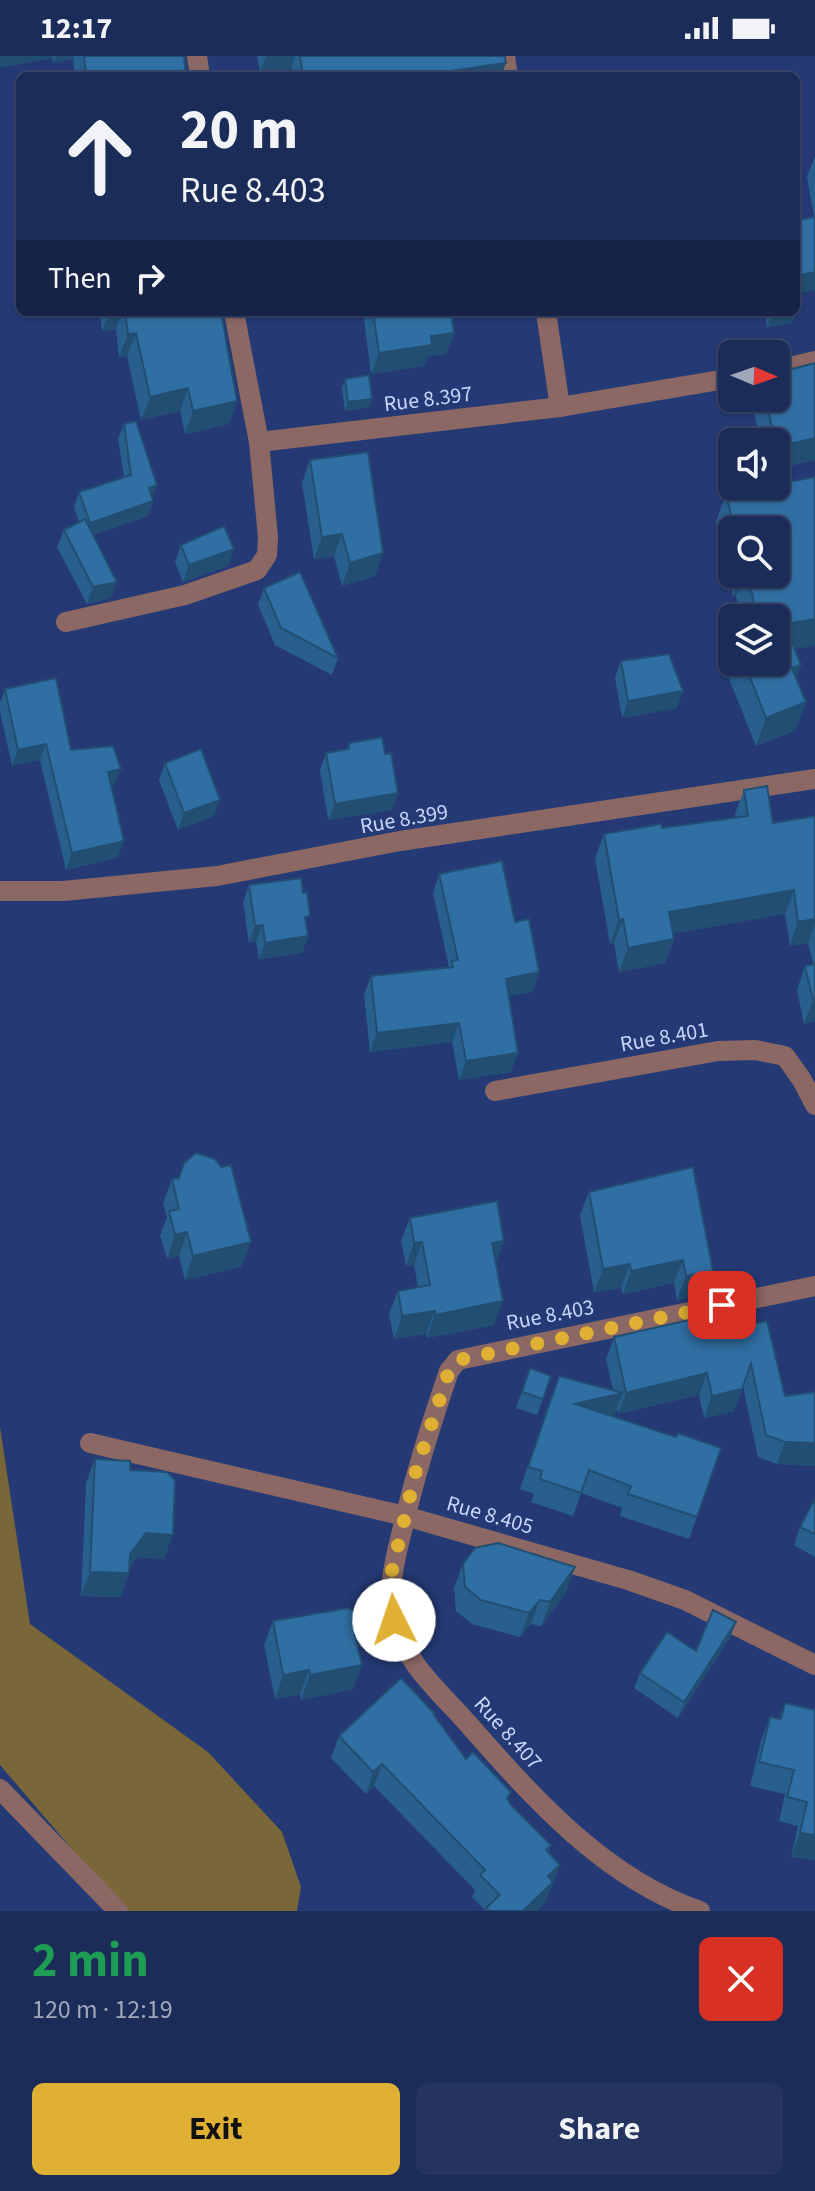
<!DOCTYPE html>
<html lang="en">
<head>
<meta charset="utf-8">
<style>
  :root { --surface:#1c2c58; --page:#25345e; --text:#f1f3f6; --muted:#a0a7ba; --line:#3a486e; --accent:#dfb034 }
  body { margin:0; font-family:"Source Sans 3",sans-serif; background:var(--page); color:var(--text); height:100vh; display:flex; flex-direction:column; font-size:30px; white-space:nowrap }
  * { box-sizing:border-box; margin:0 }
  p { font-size:26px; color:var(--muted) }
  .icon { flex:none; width:44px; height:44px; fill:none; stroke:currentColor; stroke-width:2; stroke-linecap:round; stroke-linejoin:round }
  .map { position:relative; height:1855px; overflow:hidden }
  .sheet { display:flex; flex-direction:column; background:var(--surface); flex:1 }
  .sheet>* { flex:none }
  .hud { position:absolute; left:16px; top:16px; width:784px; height:244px; border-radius:12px; box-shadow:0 2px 6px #0004,0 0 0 2px var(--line); background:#1c2c58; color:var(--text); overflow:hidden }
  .needle { width:52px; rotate:92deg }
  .tools { position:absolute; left:718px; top:284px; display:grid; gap:16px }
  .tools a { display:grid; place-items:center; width:72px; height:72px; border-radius:12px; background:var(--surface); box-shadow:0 2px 6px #0004,0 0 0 2px var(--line); font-size:40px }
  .pin { position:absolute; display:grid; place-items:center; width:68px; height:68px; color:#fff; margin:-34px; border-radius:16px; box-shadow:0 4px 12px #0006 }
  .me { position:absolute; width:88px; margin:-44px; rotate:356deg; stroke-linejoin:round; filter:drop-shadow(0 0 6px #0008) }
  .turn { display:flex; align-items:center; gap:28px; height:168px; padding:0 32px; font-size:36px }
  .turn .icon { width:104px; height:104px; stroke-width:2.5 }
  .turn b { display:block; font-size:56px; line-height:68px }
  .then { display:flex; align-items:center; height:76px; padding:0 32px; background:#0003; gap:16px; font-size:30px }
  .round { display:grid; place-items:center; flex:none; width:84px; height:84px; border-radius:12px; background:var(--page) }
  .headline { display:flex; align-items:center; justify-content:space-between; height:136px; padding:0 32px }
  h1 { font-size:48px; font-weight:700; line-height:60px; color:#1e9e55 }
  .button { display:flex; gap:16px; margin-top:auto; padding:16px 32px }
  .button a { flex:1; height:92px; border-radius:12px; background:var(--accent); color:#111; font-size:32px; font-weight:700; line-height:92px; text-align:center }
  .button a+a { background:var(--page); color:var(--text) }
  .status { display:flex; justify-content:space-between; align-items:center; height:56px; padding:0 40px; background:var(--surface); direction:ltr }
  .status svg { height:22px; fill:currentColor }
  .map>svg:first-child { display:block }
</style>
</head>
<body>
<div class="status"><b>12:17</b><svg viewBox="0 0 49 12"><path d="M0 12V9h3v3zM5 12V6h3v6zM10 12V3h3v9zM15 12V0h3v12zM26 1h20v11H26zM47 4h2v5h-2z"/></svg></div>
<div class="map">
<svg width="815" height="1855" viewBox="0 0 815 1855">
  <rect width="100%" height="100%" fill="#253a75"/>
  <path fill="#796639" d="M0 1371 30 1568 208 1696 282 1776 301 1831 297 1855H125L0 1709Z"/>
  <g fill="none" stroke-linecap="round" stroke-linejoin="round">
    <g stroke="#8b6863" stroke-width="20">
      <path d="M197 0 200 20"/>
      <path d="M505 0 508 20"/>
      <path d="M234 256 259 386 560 351 732 322"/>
      <path d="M546 256 560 351"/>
      <path d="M776 314 815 305"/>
      <path d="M66 566 185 539 257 514 267 499 268 481 259 386"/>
      <path d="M0 835H63L217 820 400 785 815 723"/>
      <path d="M495 1035 718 995 755 994 785 1000 802 1024 815 1049"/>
      <path d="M90 1387 405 1460 628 1524 685 1544 815 1609"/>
      <path d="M0 1733 118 1855"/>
      <path d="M700 1855C601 1821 529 1737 462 1661 436 1633 402 1602 394 1562 387 1529 396 1499 404 1467 416 1415 432 1365 449 1315L458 1304 815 1230"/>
    </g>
  </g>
  <g fill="#295f8c" fill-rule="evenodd">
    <path d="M0 0H184L186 20H75L73 3 53 7 52 2Z"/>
    <path d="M257 0H505L501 20H292L291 13 260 16Z"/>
    <path d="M814 102H815V234L797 237 799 248 796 256V164L814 161 807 121Z"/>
    <path d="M100 256H201V260L237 345 229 368 185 378 180 355 141 364 127 300 119 301 116 273 102 275Z"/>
    <path d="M363 256H451L454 277 446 298 428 300 424 310 371 318Z"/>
    <path d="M765 256H796L792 267 767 271Z"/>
    <path d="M815 307V404L776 413V386H761L751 345 752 342H776Z"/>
    <path d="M345 323 369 351 345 355 342 332Z"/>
    <path d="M124 368 153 445 148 460 93 479 111 542 87 548 57 491 64 474 79 466 74 451 79 436 124 421 118 383Z"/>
    <path d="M310 404 383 497 375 520 342 530 334 500 314 503 302 427Z"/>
    <path d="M815 421V589L795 593 796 622V674L756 690 728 620 733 606H776V562H741L736 540 733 541 716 466 726 438ZM732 474H776V518H732Z"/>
    <path d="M181 489 228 510 183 526 175 506Z"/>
    <path d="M264 532 338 602 332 619 275 589 258 549Z"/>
    <path d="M621 605 677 652 622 662 615 621Z"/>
    <path d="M5 633 71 694 114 730H111L118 801 66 814 40 704 12 710 0 655V647Z"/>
    <path d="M349 687 392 754 328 764 320 714 326 697 346 694Z"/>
    <path d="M165 707 214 760 178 774 159 724Z"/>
    <path d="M744 734 773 767 815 760V965L804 968 797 934 805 910 813 908 808 887 790 890 785 858 673 877 674 883 665 907 619 916 614 887 610 888 595 802 604 778 662 772 736 762 735 758Z"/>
    <path d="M439 818 515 866 539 916 532 936 509 940 511 1016 459 1024 452 986 370 996 364 939 371 920 449 911 433 837Z"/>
    <path d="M249 829 306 871 308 880 302 897 259 903 256 885 249 887 243 846Z"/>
    <path d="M693 1111 704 1238 677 1244 674 1227 623 1238 621 1232 594 1236 580 1159 589 1136Z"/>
    <path d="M172 1123 242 1210 185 1224 179 1200 167 1203 160 1179 167 1161 163 1147Z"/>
    <path d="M410 1162 496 1208 494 1269 427 1282 426 1278 394 1283 389 1258 398 1235 418 1231 414 1209 406 1210 401 1185Z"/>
    <path d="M748 1269 785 1340 815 1336V1410L777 1408 758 1401 743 1330 734 1355 704 1362 699 1339 618 1358 617 1353 614 1359 611 1360 676 1381 721 1392 689 1483 620 1460 622 1452 581 1437 573 1460 531 1446 534 1438 520 1433 559 1320 613 1334 606 1303 614 1281 691 1270Z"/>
    <path d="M530 1312 551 1320 537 1359 516 1352Z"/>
    <path d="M95 1403 130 1414 164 1503 137 1501 130 1511 121 1541 81 1540 86 1427Z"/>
    <path d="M815 1443V1501L794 1489 800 1471Z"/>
    <path d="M463 1508 566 1536 541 1570 531 1568 520 1581 472 1568 456 1555 454 1532Z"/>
    <path d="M273 1565 363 1572 357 1588 353 1633 301 1644 300 1638 275 1643 264 1589Z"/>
    <path d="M736 1566 730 1581 678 1662 634 1632 640 1617 696 1595Z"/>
    <path d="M785 1647 815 1654V1804L791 1801 798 1770 779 1765 785 1738 750 1730 761 1685 770 1661 779 1663Z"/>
    <path d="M434 1660 466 1703 508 1744 511 1749 551 1789 548 1796 560 1809 545 1847 537 1855H485V1854L472 1841 475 1834 374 1730 366 1738 331 1702 339 1680Z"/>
  </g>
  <g fill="#224e72">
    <path d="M0 0H53L52 2 0 12Z"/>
    <path d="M56 0H74L73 3 53 7Z"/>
    <path d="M266 0H295L291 13 260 16Z"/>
    <path d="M506 7 501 20H416Z"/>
    <path d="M815 216V234L796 238V220Z"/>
    <path d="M110 256H122L116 273 102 275Z"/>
    <path d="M773 256H796L792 267 767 271Z"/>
    <path d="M136 277 127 300 119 301 128 278Z"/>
    <path d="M454 277 446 298 428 300 424 310 371 318 379 297 431 280Z"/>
    <path d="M188 332 180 355 141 364 150 341Z"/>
    <path d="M372 343 369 351 345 355 348 346Z"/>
    <path d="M237 345 229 368 185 378 193 355Z"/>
    <path d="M815 382V404L776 413 777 391Z"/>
    <path d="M157 429 151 444 149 432Z"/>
    <path d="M153 445 148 460 84 482 90 467Z"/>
    <path d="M342 478 334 500 314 503 322 481Z"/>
    <path d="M234 493 228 510 183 526 189 509Z"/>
    <path d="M383 497 375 520 342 530 350 507Z"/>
    <path d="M741 518H744L736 540 733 541Z"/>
    <path d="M117 526 111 542 87 548 93 531Z"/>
    <path d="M815 563V589L776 597 785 568Z"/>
    <path d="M801 609 791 637 792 612Z"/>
    <path d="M683 635 677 652 622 662 628 645Z"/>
    <path d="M806 646 796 674 756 690 766 662Z"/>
    <path d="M46 688 40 704 12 710 18 694Z"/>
    <path d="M121 713 114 730 102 733 108 716Z"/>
    <path d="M398 737 392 754 328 764 335 748Z"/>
    <path d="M220 744 214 760 178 774 184 757Z"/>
    <path d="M124 785 118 801 66 814 72 797Z"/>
    <path d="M794 834 785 858 660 880 669 856Z"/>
    <path d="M623 863 614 887 610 888 619 864Z"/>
    <path d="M815 863V869L808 887 790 890 798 866Z"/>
    <path d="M263 869 256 885 249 887 255 870Z"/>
    <path d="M308 880 302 897 259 903 265 887Z"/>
    <path d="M674 883 665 907 619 916 628 892Z"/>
    <path d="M539 916 532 936 499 942 506 923Z"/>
    <path d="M815 943V965L804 968 813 944Z"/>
    <path d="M459 967 452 986 370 996 377 977Z"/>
    <path d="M518 997 511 1016 459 1024 466 1005Z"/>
    <path d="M187 1176 179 1200 167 1203 175 1179Z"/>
    <path d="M504 1185 496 1208 492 1187Z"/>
    <path d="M251 1186 242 1210 185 1224 193 1200Z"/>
    <path d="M422 1186 414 1209 406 1210 414 1187Z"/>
    <path d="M683 1204 674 1227 623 1238 631 1215Z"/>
    <path d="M630 1208 621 1232 594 1236 603 1213Z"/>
    <path d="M713 1215 704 1238 677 1244 686 1220Z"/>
    <path d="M503 1245 494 1269 427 1282 435 1259Z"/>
    <path d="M435 1255 426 1278 394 1283 402 1260Z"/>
    <path d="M707 1317 699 1339 618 1358 626 1337Z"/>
    <path d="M742 1333 734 1355 704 1362 712 1340Z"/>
    <path d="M623 1337 614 1359 567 1371 575 1348Z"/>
    <path d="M785 1386 815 1387V1410L777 1408Z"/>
    <path d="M146 1477 173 1479 164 1503 137 1501 125 1517H129L121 1541 81 1540 90 1516 130 1498Z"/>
    <path d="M575 1511 566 1536 541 1570 550 1546Z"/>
    <path d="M540 1544 531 1568 520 1581 529 1557Z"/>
    <path d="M736 1566 730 1581 678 1662 684 1646Z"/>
    <path d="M363 1572 354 1596 355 1579Z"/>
    <path d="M362 1609 353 1633 301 1644 310 1619Z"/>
    <path d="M309 1614 300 1638 275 1643 283 1619Z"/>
    <path d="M382 1708 374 1730 366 1738 373 1716Z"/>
    <path d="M800 1777 815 1779V1804L791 1801Z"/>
    <path d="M560 1809 545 1847 537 1855H523L548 1820Z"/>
  </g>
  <g fill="#306fa3" stroke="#224e72" stroke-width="2">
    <path d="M84 0H184L186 20H86Z"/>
    <path d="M300 0H505L506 7 416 20H303Z"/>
    <path d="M815 161V216L796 220V164Z"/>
    <path d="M796 229 799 248H796Z"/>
    <path d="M125 256H201V260L221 256 237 345 193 355 188 332 150 341 136 277 128 278Z"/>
    <path d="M373 256H451L454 277 431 280 432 289 379 297Z"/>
    <path d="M815 307V382L777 391 765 342H776V317Z"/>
    <path d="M369 319 372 343 348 346 345 323Z"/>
    <path d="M136 365 157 429 149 432 153 445 90 467 79 436 131 419 124 368Z"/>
    <path d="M368 396 383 497 350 507 342 478 322 481 310 404Z"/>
    <path d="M815 421V563L785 568 801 609 792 612 806 646 766 662 744 606H776V562H757L748 518H776V474H735L726 438 767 430H776V428Z"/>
    <path d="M85 463 117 526 93 531 64 474Z"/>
    <path d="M224 470 234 493 189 509 181 489Z"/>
    <path d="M300 516 338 602 281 572 264 532Z"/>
    <path d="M669 598 683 635 628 645 621 605Z"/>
    <path d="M56 622 71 694 113 690 121 713 108 716 124 785 72 797 46 688 18 694 5 633Z"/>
    <path d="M382 681 385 698 391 697 398 737 335 748 326 697 349 693V687Z"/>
    <path d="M201 693 220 744 184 757 165 707Z"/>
    <path d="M767 730 773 767 815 760V863L798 866 794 834 669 856 674 883 628 892 623 863 619 864 604 778 661 768 662 772 748 760 744 734Z"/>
    <path d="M502 805 515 866 529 863 539 916 506 923 518 997 466 1005 459 967 377 977 371 920 453 911 452 905 458 904 439 818Z"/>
    <path d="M301 822 303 837 307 836 310 860 305 861 308 880 265 887 263 869 255 870 249 829Z"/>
    <path d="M815 908V943L813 944 805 910Z"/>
    <path d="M196 1097 215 1103 221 1111 231 1109 251 1186 193 1200 187 1176 175 1179 169 1155 179 1153 172 1123 179 1122 184 1107Z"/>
    <path d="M693 1111 713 1215 686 1220 683 1204 631 1215 630 1208 603 1213 589 1136Z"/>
    <path d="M497 1145 504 1185 492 1187 503 1245 435 1259V1255L402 1260 398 1235 430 1229 422 1186 414 1187 410 1162Z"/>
    <path d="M745 1258 748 1269 767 1265 785 1340 815 1336V1387L785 1386 766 1379 751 1308 742 1333 712 1340 707 1317 626 1337 614 1281 689 1264 691 1270Z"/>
    <path d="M530 1312 551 1320 543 1343 522 1336Z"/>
    <path d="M559 1320 623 1337 575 1348 676 1381 678 1377 721 1392 697 1461 628 1438 631 1430 589 1414 581 1437 540 1423 542 1415 528 1411Z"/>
    <path d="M95 1403 130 1405V1414L167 1416 175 1424 173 1479 146 1477 130 1498 129 1517 90 1516Z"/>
    <path d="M815 1443V1478L800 1471Z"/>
    <path d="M498 1487 575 1511 550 1546 540 1544 529 1557 481 1544 465 1531 463 1508 475 1492Z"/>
    <path d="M348 1552 360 1557 363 1572 355 1579 362 1609 310 1619 309 1614 283 1619 273 1565Z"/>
    <path d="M713 1554 736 1566 684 1646 640 1617 667 1576 696 1595Z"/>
    <path d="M401 1622 435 1658 434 1659 466 1703 473 1696 511 1736 507 1742 511 1749 551 1789 546 1794 560 1809 548 1820 553 1826 523 1855H489L486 1852 500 1839 480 1819 485 1814 382 1708 373 1716 339 1680Z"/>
    <path d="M785 1647 815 1654V1779L800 1777 807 1746 787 1741 794 1714 759 1706 770 1661 781 1663Z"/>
  </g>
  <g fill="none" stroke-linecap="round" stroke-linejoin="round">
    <path stroke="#dfb034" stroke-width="14" stroke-dasharray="0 25.2" d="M394 1564 390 1523 416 1415 449 1315 458 1304 722 1249"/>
  </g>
  <g text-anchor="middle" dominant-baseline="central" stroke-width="6" stroke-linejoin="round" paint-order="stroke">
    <g font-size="22" fill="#c7d6fa" stroke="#253a75">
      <text transform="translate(428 343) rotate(-7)">Rue 8.397</text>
      <text transform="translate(404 763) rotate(-10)">Rue 8.399</text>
      <text transform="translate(664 981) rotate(-10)">Rue 8.401</text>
      <text transform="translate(550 1259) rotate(-11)">Rue 8.403</text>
      <text transform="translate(490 1459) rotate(16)">Rue 8.405</text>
      <text transform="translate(508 1677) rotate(48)">Rue 8.407</text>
    </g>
  </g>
</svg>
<div class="tools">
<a><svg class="needle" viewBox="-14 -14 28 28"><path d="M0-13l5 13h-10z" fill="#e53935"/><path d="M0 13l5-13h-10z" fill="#a0a7ba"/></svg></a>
<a><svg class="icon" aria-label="sound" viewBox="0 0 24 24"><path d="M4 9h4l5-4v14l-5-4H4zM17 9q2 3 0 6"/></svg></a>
<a><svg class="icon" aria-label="search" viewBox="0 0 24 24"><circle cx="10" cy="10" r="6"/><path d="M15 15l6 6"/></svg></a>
<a><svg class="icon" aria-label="layers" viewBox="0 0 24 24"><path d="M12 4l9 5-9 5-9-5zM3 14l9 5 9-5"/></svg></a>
</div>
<div class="pin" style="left:722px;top:1249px;background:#d93025"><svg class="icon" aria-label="arrive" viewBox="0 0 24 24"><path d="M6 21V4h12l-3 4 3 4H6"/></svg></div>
<svg class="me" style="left:394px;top:1564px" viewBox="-20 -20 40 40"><circle r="19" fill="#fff"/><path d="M0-13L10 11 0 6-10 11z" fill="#dfb034"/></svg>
<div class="hud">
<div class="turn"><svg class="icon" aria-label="ahead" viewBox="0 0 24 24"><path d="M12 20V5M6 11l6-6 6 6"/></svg><div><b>20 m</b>Rue 8.403</div></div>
<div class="then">Then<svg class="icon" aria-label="right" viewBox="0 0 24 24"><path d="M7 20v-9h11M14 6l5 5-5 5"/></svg></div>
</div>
</div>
<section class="sheet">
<div class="headline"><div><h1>2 min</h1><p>120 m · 12:19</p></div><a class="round" style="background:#d93025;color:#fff"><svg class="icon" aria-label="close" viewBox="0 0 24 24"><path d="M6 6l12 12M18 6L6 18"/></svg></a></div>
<div class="button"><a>Exit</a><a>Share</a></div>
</section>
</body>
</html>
